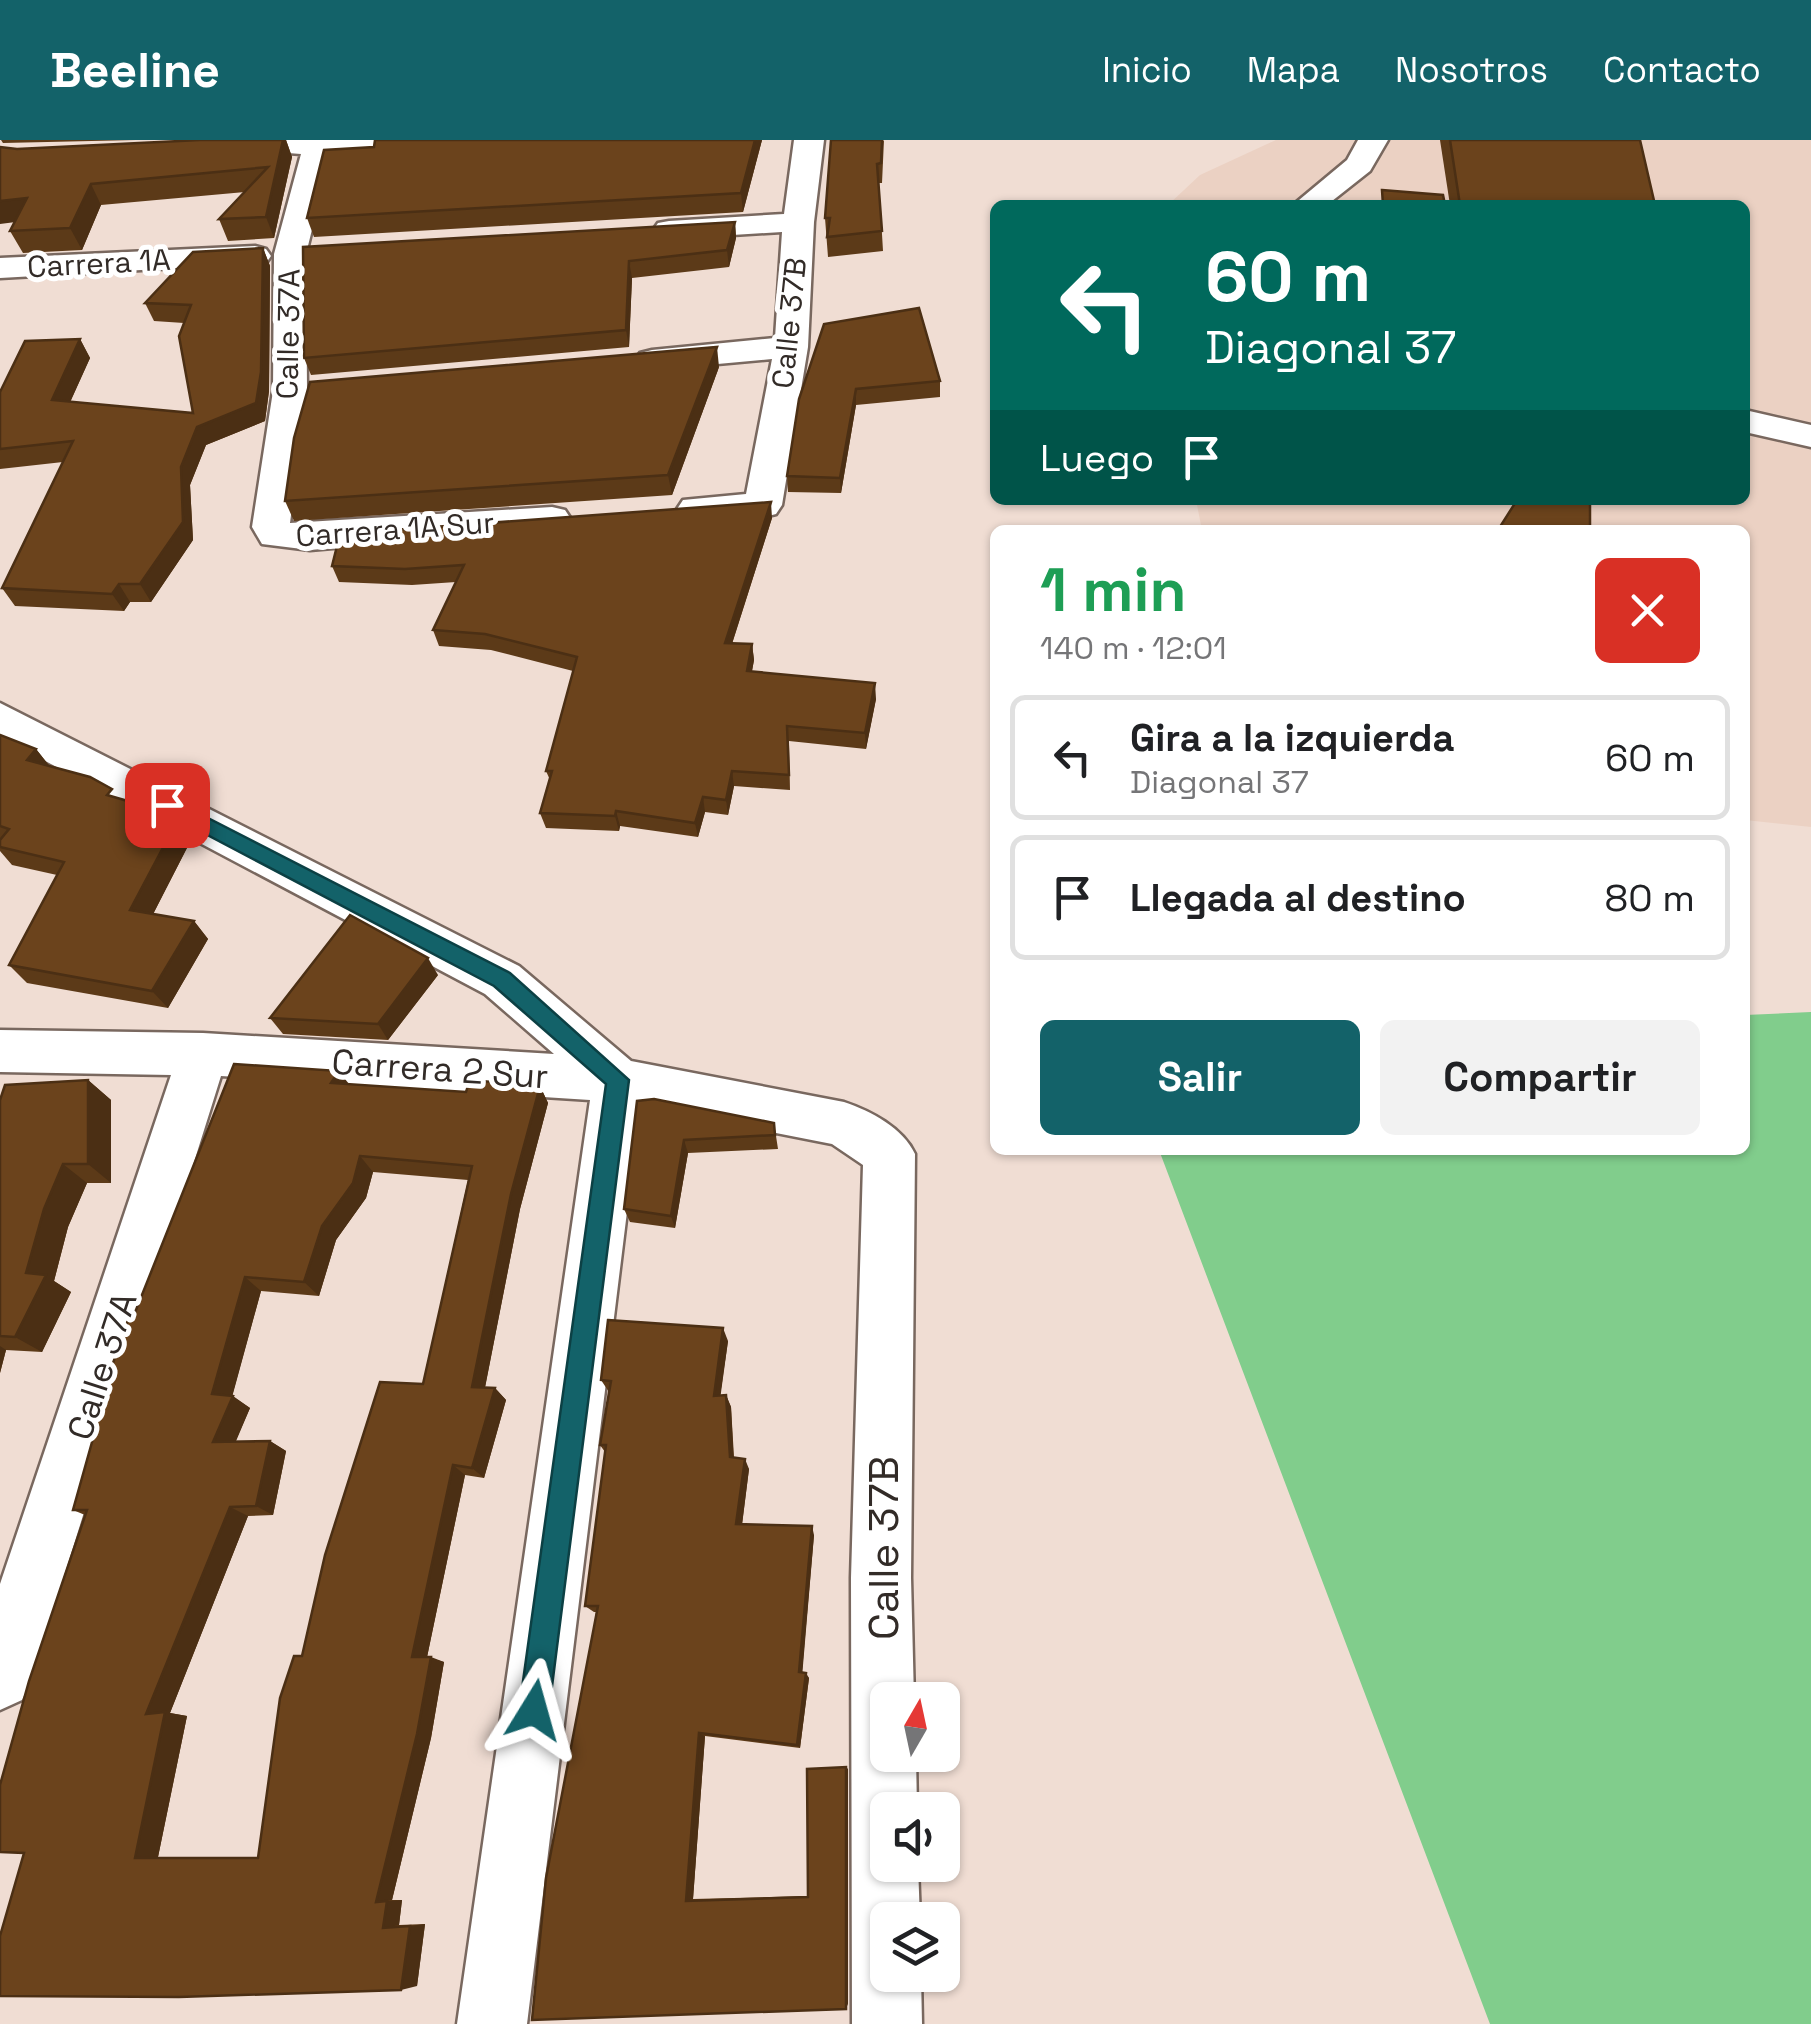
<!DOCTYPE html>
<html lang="es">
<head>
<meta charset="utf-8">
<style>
  :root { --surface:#fff; --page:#f2f2f2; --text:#202124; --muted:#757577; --line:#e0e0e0; --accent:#136269 }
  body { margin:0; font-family:"Space Grotesk",sans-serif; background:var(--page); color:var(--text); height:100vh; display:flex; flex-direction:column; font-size:38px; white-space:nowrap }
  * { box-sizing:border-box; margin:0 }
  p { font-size:32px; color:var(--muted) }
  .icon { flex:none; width:55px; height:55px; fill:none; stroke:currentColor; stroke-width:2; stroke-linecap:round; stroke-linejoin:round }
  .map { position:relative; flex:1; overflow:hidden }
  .sheet { position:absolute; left:990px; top:385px; width:760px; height:630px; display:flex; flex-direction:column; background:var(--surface); border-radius:15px; box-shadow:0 2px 8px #0004 }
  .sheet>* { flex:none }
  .top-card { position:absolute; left:990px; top:60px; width:760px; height:305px; border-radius:15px; box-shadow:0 2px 8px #0004; background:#00695c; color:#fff; overflow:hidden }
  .needle { width:65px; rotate:9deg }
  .tools { position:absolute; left:870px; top:1542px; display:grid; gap:20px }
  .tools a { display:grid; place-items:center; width:90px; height:90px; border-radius:15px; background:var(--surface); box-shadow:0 2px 8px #0004; font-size:50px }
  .pin { position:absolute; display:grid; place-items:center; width:85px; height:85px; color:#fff; margin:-42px; border-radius:20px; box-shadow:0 5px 15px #0006 }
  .me { position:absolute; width:110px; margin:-55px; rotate:8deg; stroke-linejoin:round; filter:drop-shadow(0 0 8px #0008) }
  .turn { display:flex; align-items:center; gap:35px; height:210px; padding:0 50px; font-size:45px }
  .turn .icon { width:130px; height:130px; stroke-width:2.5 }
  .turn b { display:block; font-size:70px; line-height:85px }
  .then { display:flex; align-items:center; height:95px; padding:0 50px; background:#0003; gap:20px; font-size:38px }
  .round { display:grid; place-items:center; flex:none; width:105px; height:105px; border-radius:15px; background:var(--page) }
  .summary { display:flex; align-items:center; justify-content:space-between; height:170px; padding:0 50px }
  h1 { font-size:60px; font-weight:700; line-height:75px; color:#1e9e55 }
  .button { display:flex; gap:20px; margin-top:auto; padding:20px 50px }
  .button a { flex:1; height:115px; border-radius:15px; background:var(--accent); color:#fff; font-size:40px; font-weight:700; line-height:115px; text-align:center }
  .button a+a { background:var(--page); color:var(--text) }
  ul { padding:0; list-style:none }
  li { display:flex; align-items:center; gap:30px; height:125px; margin:0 20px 15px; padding:0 30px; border:5px solid var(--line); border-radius:15px }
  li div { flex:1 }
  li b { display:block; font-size:38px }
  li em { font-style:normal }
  header { display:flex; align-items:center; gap:60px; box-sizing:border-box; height:140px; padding:0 50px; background:var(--accent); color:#fff }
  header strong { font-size:48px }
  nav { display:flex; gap:55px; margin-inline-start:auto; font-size:35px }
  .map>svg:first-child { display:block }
</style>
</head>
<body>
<header>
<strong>Beeline</strong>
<nav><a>Inicio</a><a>Mapa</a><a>Nosotros</a><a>Contacto</a></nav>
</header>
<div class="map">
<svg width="1811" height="1884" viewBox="0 0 1811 1884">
  <rect width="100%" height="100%" fill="#f0ddd3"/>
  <path fill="#ebd1c3" d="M1276 0H1811V687L1745 680V390H1202L1196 360H1745V65H1168L1200 35Z"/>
  <path fill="#81cd8c" d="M1811 872V1884H1490L1159 1010H1745V875Z"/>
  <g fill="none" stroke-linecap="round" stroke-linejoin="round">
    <defs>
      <g id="street">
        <path d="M274 0H396L391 6 331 12 306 114 307 251 290 383 552 367 565 370 571 379 565 388 310 410 262 404 252 387 273 251 274 114 301 14 275 12 270 6Z"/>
        <path d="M794 0H824L814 82 808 207 782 365 776 374C749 381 710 385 683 378L677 369 683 360 746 354 772 219 652 230 640 227 635 220 640 213 652 210 775 198 782 92 669 99 658 97 653 90 658 83 669 81 784 74Z"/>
        <path d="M1358 0H1388L1370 31 1327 65H1293L1347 20Z"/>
        <path d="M255 106 266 109 271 116 266 123 0 138V118Z"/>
        <path d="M1745 270 1811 285V307L1745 292Z"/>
        <path d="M0 563 519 826 631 921 844 962C871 971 903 988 915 1014L911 1438 914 1560H888V1615H916L917 1670H888V1725H918L920 1780H888V1835H921L922 1884H852L851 1438 863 1025 832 1004 640 966 527 1884H457L590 960 221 936 32 1538 22 1560 0 1570V1444L171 935 0 932V890L203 893 554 914 485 854 0 597Z"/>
      </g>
    </defs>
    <use href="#street" stroke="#79685f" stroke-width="5"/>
    <use href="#street" fill="#fff" fill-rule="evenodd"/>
  </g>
  <g fill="#5c3a18" fill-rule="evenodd">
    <path d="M1 0H136L3 3Z"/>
    <path d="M200 0H286L292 17 274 98 228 101 219 79 245 52 101 65 82 110 23 113 10 91 15 83 17 9Z"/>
    <path d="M762 0 743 72 314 97 307 78Z"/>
    <path d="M884 0 882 43H879L883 111 828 117 825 78Z"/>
    <path d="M1440 0H1640L1655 65H1450Z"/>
    <path d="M735 82 736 98 729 127 632 138 629 207 311 235 304 218Z"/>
    <path d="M263 108 270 126 269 251 265 281 206 305 190 345 193 400 151 462H130L124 471 15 466 2 448 63 322 0 329V252L80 199 90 218 70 262 193 273 184 183 154 181 145 163Z"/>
    <path d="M824 184 940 241V257L856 265 841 353 788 352 787 336Z"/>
    <path d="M719 227 672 355 294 381 285 361Z"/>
    <path d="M772 378 732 504H752L754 520 752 531 876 559 866 609 789 601 790 650 734 646 728 675 705 672 698 697 620 686 619 691 546 688 540 673 550 640 546 631 573 531 491 510 439 506 433 490 456 442 412 445 339 442 332 426Z"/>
    <path d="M0 595 36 609 50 627 119 659 190 702 153 774 194 781 208 799 168 868 27 843 9 825 57 735 12 725 0 711Z"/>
    <path d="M438 835 388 900 283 894 270 878Z"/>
    <path d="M88 940 111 960V1043H87L68 1087 54 1141 71 1152 42 1212 6 1210 0 1233V960Z"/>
    <path d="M349 944 466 952 540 946 548 963 520 1069 485 1247 495 1248 506 1260 484 1338 465 1335 427 1517 444 1522 431 1598 392 1760H402L399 1785 425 1784 417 1846 24 1713 85 1375 73 1370 93 1298 88 1295 132 1180ZM373 1032 468 1040 423 1244 302 1516 258 1717H158L187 1576 170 1573 248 1376 273 1375 286 1311 270 1301 235 1302 250 1268 232 1256 261 1151 319 1156 336 1100 366 1058Z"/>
    <path d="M637 961 774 983 778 1009 688 1013 675 1088 630 1082 624 1069Z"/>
    <path d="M728 1201 720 1256 726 1255 731 1267 734 1317 749 1329 742 1384 814 1395 802 1532 809 1538 800 1608 705 1596 693 1759 808 1756 848 1629V1863L846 1869 532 1880 596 1472H594L585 1466 605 1312 600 1305 609 1252 601 1240Z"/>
  </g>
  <g fill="#4b2f14">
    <path d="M283 0H286L292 17 274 98 266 77Z"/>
    <path d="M755 0H762L743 72 741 53Z"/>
    <path d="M91 44 101 65 82 110 70 88Z"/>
    <path d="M27 58 39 79 0 84V61Z"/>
    <path d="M735 82 736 98 729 127 727 110Z"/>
    <path d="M263 108 270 126 269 251 265 281 206 305 190 345 193 400 151 462 140 444 181 327Z"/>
    <path d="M629 121 632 138 629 207 626 190Z"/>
    <path d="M80 199 90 218 63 278 52 260Z"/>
    <path d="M717 207 719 227 672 355 668 335Z"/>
    <path d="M856 249V265L841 353 840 338Z"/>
    <path d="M771 362 772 378 727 519 725 503Z"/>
    <path d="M119 444 130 462 124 471 112 454Z"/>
    <path d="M752 504 754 520 749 547 747 531Z"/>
    <path d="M875 543 876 559 866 609 865 593Z"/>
    <path d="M36 609 52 629 27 620Z"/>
    <path d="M732 631 734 646 728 675 726 660Z"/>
    <path d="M703 657 705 672 698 697 695 683Z"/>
    <path d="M616 671 620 686 619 691 615 676Z"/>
    <path d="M176 683 190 702 146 788 130 770Z"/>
    <path d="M194 781 208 799 168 868 152 851Z"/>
    <path d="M428 818 438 835 388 900 378 884Z"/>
    <path d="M339 931 352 948 331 943Z"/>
    <path d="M88 940 111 960V1043L88 1024Z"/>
    <path d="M540 946 548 963 520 1069 483 1258 472 1247 511 1054Z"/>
    <path d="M684 1000 688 1013 675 1088 671 1076Z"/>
    <path d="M360 1016 373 1032 366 1058 336 1100 319 1156 304 1142 322 1086Z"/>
    <path d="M63 1024 87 1043 68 1087 54 1141 71 1152 42 1212 15 1197 26 1133 44 1069Z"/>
    <path d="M245 1137 261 1151 231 1261 233 1256 250 1268 231 1313 213 1302 212 1254Z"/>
    <path d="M723 1188 728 1201 719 1267 714 1256Z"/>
    <path d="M0 1206 6 1210 0 1233Z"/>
    <path d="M495 1248 506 1260 484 1338 472 1328Z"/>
    <path d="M726 1255 731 1267 734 1327 730 1317Z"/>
    <path d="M270 1301 286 1311 273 1375 256 1366Z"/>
    <path d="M745 1319 749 1329 741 1393 736 1384Z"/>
    <path d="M453 1325 465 1335 426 1522 412 1517Z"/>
    <path d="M230 1367 248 1376 170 1573 187 1576 158 1717 135 1718 146 1574Z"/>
    <path d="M812 1386 814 1395 802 1537 799 1532Z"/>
    <path d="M431 1517 444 1522 431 1598 392 1760 376 1762Z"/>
    <path d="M806 1533 809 1538 800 1608 797 1605Z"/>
    <path d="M699 1593 705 1596 693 1759 686 1761Z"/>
    <path d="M846 1627 848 1629V1863L846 1869Z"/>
    <path d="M402 1760 399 1785 383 1788 387 1761Z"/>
    <path d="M425 1784 417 1846 401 1850 410 1786Z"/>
  </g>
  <g fill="#6b431c" stroke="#4b2f14" stroke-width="2.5" fill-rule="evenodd">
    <path d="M200 0H283L266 77 219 79 268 27 91 44 70 88 10 91 27 58 0 61V7L17 9Z"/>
    <path d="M375 0H755L741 53 307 78 324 10 374 7Z"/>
    <path d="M831 0H882L881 23 877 24 882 91 827 97 830 78H825Z"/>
    <path d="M1450 0H1640L1655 65H1460Z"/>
    <path d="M1382 50 1443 55 1445 65H1383Z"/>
    <path d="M735 82 727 110 629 121 626 190 304 218 303 107Z"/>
    <path d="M263 108 261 232 256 263 197 287 181 327 183 382 140 444H119L112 454 2 448 73 301 0 309V252L25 201 80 199 52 260 193 273 179 196 191 165 145 163 193 112Z"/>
    <path d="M919 168 940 241 856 249 840 338 787 336 799 259 824 184Z"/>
    <path d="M717 207 668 335 285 361 294 298 310 242Z"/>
    <path d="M1517 360H1590V390H1498Z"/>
    <path d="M771 362 725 503 752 504 747 531 875 543 865 593 787 586 789 635 732 631 726 660 703 657 695 683 616 671 615 676 540 673 552 631H546L577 517 485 494 433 490 464 425 405 429 332 426 340 394Z"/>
    <path d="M0 595 36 609 27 620 90 637 112 649 107 655 145 666 176 683 130 770 194 781 152 851 9 825 64 722 0 707V700L9 689 0 686Z"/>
    <path d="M350 775 428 818 378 884 270 878Z"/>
    <path d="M234 924 339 931 331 943 466 952 470 940 540 946 511 1054 472 1247 495 1248 472 1328 453 1325 412 1517H431L417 1594 376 1762 387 1761 383 1788 410 1786 401 1850 179 1857 0 1856V1796L24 1713 0 1712V1645L29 1541 87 1370H73L94 1295H88L128 1180H132ZM360 1016 472 1026 423 1244 380 1242 325 1415 302 1516H294L280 1558 258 1718H135L165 1572 146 1574 230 1367 256 1366 270 1301 213 1302 233 1256 212 1254 245 1137 304 1142 322 1086 353 1043Z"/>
    <path d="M88 940V1024H63L44 1069 26 1133 46 1135 15 1197 0 1196V960L5 945Z"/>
    <path d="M654 959 774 983 775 995 684 1000 671 1076 624 1069 637 961Z"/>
    <path d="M608 1180 723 1188 714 1256 726 1255 730 1317 745 1319 736 1384 812 1386 799 1532 806 1533 797 1605 699 1593 686 1761 808 1757 807 1629 846 1627V1869L532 1880 546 1738 598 1466H585L606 1305H600L611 1241 601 1240Z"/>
  </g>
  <path fill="#136269" stroke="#0c4044" stroke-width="2.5" d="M167 657 510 833 629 940 549 1570 544 1580 534 1584 524 1580 519 1570 606 944 494 846 160 670V660Z"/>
  <g text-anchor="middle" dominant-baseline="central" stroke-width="10" stroke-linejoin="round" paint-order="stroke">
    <g font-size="30" fill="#322b27" stroke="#fff">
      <text transform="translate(99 123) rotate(-3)">Carrera 1A</text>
      <text transform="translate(789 183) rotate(-84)">Calle 37B</text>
      <text transform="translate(288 194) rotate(-89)">Calle 37A</text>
      <text transform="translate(395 389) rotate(-4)">Carrera 1A Sur</text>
    </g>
    <g font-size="35" fill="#322b27" stroke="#fff">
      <text transform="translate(440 929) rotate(4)">Carrera 2 Sur</text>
      <text transform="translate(102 1226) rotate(-72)">Calle 37A</text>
    </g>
    <g font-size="42" fill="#322b27" stroke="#fff">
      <text transform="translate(883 1408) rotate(-90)">Calle 37B</text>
    </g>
  </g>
</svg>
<div class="tools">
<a><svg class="needle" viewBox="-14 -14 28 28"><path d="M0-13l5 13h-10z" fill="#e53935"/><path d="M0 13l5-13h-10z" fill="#757577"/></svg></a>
<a><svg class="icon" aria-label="sound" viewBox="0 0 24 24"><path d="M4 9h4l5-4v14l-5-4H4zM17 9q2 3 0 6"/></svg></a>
<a><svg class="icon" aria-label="layers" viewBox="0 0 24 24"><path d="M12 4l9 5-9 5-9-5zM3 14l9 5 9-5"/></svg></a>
</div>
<div class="pin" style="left:167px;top:665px;background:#d93025"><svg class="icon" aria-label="arrive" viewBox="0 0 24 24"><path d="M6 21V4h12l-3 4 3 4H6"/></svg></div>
<svg class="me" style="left:534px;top:1570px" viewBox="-20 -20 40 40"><path d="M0-17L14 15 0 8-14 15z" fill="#136269" stroke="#fff" stroke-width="4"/></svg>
<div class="top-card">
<div class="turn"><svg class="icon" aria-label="left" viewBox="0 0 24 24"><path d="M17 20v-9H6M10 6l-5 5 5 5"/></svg><div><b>60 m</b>Diagonal 37</div></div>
<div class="then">Luego<svg class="icon" aria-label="arrive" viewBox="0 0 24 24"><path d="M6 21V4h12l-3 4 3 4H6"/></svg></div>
</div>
<section class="sheet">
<div class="summary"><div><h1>1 min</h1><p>140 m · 12:01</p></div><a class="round" style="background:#d93025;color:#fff"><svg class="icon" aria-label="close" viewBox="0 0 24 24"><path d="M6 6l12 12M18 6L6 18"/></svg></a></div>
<ul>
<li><svg class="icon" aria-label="left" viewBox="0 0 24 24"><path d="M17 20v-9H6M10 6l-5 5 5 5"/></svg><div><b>Gira a la izquierda</b><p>Diagonal 37</p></div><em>60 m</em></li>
<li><svg class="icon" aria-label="arrive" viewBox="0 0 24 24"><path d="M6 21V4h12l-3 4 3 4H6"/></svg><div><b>Llegada al destino</b></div><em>80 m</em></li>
</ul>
<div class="button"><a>Salir</a><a>Compartir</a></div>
</section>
</div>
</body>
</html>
